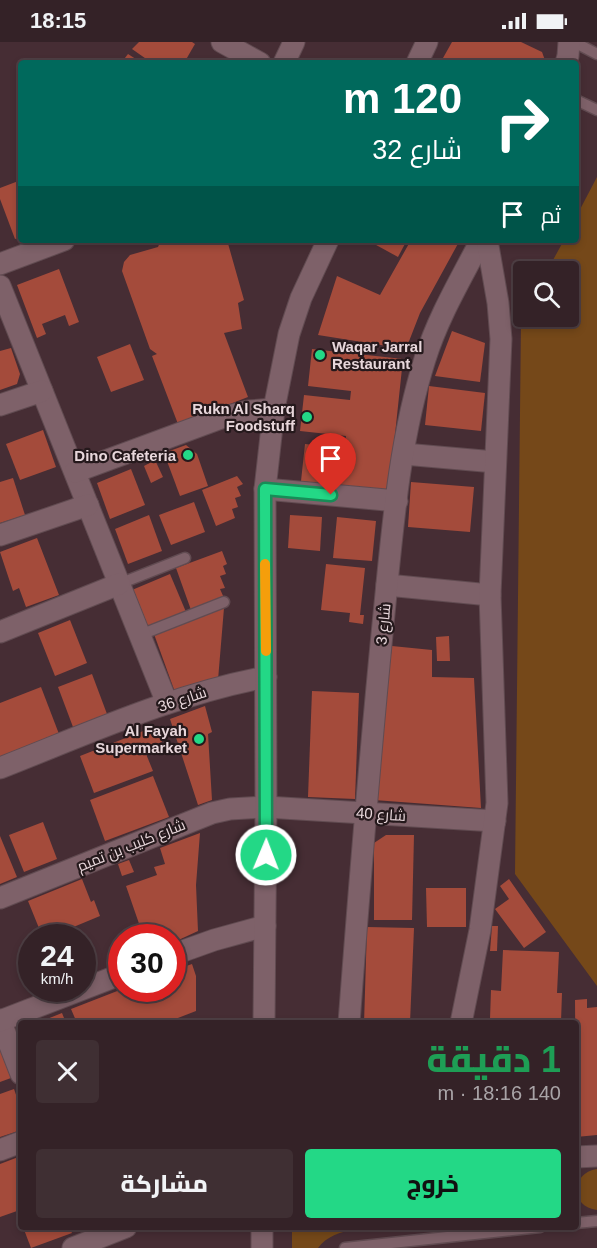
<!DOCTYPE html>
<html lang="ar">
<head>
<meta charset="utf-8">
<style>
  :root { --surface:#342227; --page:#3f2f33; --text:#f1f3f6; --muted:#a9a4a7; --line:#4e3f44; --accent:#23d886 }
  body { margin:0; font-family:Helvetica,Cairo,sans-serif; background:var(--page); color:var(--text); direction:rtl; height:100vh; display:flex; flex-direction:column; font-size:22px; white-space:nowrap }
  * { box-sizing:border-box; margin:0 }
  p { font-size:20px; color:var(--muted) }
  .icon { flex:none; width:33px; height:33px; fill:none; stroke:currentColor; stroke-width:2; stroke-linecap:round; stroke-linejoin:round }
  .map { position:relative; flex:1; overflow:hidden; direction:ltr }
  .panel { position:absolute; left:18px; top:978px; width:561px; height:210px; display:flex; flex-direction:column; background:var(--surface); border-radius:6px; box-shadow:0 3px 9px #0003,0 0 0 2px var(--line); direction:rtl }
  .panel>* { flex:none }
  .top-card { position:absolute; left:18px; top:18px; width:561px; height:183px; border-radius:6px; box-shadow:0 3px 9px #0003,0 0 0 2px var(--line); direction:rtl; background:#00695c; color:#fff; overflow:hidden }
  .tools { position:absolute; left:513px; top:219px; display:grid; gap:12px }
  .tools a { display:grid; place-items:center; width:66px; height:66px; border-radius:6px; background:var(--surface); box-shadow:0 3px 9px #0003,0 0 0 2px var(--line); font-size:30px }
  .speed { position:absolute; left:18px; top:882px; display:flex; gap:12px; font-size:30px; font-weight:700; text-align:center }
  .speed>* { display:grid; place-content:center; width:78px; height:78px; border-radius:50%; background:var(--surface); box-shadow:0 3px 9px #0003,0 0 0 2px var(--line); line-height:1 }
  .speed small { font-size:15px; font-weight:400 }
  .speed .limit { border:9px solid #d22; background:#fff; color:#111 }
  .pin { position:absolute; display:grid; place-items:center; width:51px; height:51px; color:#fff; margin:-62px -26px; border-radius:50% 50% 50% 0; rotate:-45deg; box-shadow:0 0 6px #0007 }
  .pin .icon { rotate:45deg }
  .me { position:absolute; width:66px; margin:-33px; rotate:1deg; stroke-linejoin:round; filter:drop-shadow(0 0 4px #0008) }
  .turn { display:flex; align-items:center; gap:21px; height:126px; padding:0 18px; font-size:27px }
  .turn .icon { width:78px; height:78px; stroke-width:2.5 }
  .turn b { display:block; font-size:42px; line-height:51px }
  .then { display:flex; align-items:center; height:57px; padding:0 18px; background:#0003; gap:12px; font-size:22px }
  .round { display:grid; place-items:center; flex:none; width:63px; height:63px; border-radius:6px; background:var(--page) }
  .overview { display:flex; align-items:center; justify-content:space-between; height:102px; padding:0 18px }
  h1 { font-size:36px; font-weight:800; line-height:45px; color:#1e9e55 }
  .action { display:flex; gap:12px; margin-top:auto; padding:12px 18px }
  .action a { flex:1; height:69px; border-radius:6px; background:var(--accent); color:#111; font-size:24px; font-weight:800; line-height:69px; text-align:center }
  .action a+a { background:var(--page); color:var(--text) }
  .status { display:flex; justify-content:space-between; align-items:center; height:42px; padding:0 30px; background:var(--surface); direction:ltr }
  .status svg { height:16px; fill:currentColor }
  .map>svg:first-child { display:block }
</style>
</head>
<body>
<div class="status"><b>18:15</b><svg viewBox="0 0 49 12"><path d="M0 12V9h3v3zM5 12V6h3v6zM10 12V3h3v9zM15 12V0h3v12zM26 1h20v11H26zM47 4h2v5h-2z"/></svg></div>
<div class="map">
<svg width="597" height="1206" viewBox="0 0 597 1206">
  <rect width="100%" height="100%" fill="#462d34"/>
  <g fill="#754819">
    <path d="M597 135V944L515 832 521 278 523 274H568V230L547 229 564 198H576V175Z"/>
    <path d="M597 1127V1168C570 1165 570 1131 597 1127Z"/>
    <path d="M292 1185H399C373 1187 335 1183 318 1206H292Z"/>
  </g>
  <g fill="#a44b3b">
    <path d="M139 0H192L195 2 184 21H152L132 7Z"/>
    <path d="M452 0H521L542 10 546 21H454L443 16Z"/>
    <path d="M128 12 142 21H121Z"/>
    <path d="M21 138V195L15 197 0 157V146Z"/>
    <path d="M161 198H227L244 258 238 261 242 287 224 291 248 355 178 382 152 314 157 312 150 307 122 229 124 220 130 213 158 205Z"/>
    <path d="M367 198H407L398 215Z"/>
    <path d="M411 198H460L420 271 406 307 318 293 337 234 380 253Z"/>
    <path d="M59 227 79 280 69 284 65 273 42 282 46 292 37 296 17 243Z"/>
    <path d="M452 289 485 301 480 340 435 334Z"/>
    <path d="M130 302 144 338 111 350 97 315Z"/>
    <path d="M11 306 20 332 17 342 0 348V309Z"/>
    <path d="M312 307 403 317 389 449 301 439 305 402 344 406 346 394 300 389 304 353 350 358 351 349 308 344Z"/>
    <path d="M429 344 485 351 481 389 425 383Z"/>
    <path d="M43 388 56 425 20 438 6 402Z"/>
    <path d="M186 403 197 412 208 444 180 454 164 411Z"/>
    <path d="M155 418 163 435 151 441 144 424Z"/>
    <path d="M131 427 145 463 110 477 97 441Z"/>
    <path d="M237 434 243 442 237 445 241 454 235 456 238 465 232 467 235 476 216 484 202 448Z"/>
    <path d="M13 436 25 473 0 481V440Z"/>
    <path d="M411 440 474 445 470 490 408 485Z"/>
    <path d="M194 460 205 490 171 503 159 473Z"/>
    <path d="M149 473 162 509 128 522 115 487Z"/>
    <path d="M290 473 322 475 320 509 288 506Z"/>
    <path d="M337 475 376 479 372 519 333 516Z"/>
    <path d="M37 496 59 553 26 565 19 546 13 549 0 510Z"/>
    <path d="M222 509 227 522 223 524 226 532 220 534 225 546 220 547 224 556 191 568 176 526Z"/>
    <path d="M326 522 365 526 360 573H364L363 582 349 580 350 571 321 568Z"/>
    <path d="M170 532 186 570 148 586 132 548Z"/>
    <path d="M224 566 218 638 176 653 154 592Z"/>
    <path d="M70 578 87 621 55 634 38 591Z"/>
    <path d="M449 594 450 619H437L436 595Z"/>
    <path d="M392 604 432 608V635L474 636 481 766 374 758Z"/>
    <path d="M92 632 107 672 73 685 58 645Z"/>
    <path d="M41 645 59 692 0 715V661Z"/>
    <path d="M312 649 359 651 355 757 308 755Z"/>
    <path d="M205 664 212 690 208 692 212 758 198 763 170 677Z"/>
    <path d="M156 684 162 700 144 707 153 729 94 751 80 714Z"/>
    <path d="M153 734 169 775 105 799 90 758Z"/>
    <path d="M43 780 57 817 24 830 9 793Z"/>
    <path d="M200 791 196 843 198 889 172 901V896H144L126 844 157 833 154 825 165 822 160 806Z"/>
    <path d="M386 793H414L412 878H374V801Z"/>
    <path d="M0 794 17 835 0 842Z"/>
    <path d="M129 818 134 830 122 834 118 822Z"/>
    <path d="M82 837 91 860 94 858 100 874 47 896H43L28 859Z"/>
    <path d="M509 837 546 890 524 906 495 867 509 857 500 844Z"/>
    <path d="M426 846H466V885H427Z"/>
    <path d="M492 884H498L497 909H490Z"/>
    <path d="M367 885 414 886 410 981H364Z"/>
    <path d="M503 908 559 910 557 951H562L561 980 490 977 491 948 501 949Z"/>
    <path d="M192 922 196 934V969L165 981H77L71 967 125 946H172V929Z"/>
    <path d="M587 957V966L597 965V1093L576 1095 575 958Z"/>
    <path d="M62 971 66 981H37Z"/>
    <path d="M0 1007 11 1036 0 1040Z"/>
    <path d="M14 1047 21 1067V1088L0 1095V1052Z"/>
    <path d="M21 1114V1179L17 1169 0 1175V1122Z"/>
    <path d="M23 1185H69L72 1191 31 1206Z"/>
  </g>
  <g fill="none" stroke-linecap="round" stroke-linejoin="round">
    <defs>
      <g id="lane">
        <path d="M574 0 597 12"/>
        <path d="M576 58 597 68"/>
        <path d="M119 542 185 516"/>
        <path d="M140 593 224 560"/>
        <path d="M576 1181 597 1179"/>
        <path d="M345 1206 540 1185"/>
      </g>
      <g id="street">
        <path d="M222 0 260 21"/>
        <path d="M284 21 294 0"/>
        <path d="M417 21 427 0"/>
        <path d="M566 21 568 14 569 0"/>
        <path d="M0 222 64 198"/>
        <path d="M0 244 167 661"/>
        <path d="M0 363 42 349"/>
        <path d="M404 412 495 420"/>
        <path d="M75 430 224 375 249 369 274 367"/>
        <path d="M265 447 397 459"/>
        <path d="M0 493 88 463"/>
        <path d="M387 543 490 553"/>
        <path d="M0 590 119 542"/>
        <path d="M0 726C87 692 174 652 266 635"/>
        <path d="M0 856 212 771 230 767 266 765 495 779"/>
        <path d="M172 913 214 898 265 884"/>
        <path d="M0 978 21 1032"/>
        <path d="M0 979 122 932"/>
        <path d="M264 981 266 765 265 447 274 367 289 292 301 256 328 198"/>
        <path d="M349 981C359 848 370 715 383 582 392 494 398 402 425 317 438 275 461 237 481 198"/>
        <path d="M461 981 480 888 497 761 490 553 501 297 498 261 487 198"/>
        <path d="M0 1108 21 1100"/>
        <path d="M576 1115 597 1114"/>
        <path d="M73 1206 126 1185"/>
        <path d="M262 1206V1185"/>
      </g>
    </defs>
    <use href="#lane" stroke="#614b51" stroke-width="13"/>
    <use href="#street" stroke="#614b51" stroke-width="23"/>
    <use href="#lane" stroke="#7e6169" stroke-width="10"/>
    <use href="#street" stroke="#7e6169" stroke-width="21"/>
  </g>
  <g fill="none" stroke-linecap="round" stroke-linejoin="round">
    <defs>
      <path id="route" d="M266 813 265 447 331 453"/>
    </defs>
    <use href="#route" stroke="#178c57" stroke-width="15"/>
    <use href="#route" stroke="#23d886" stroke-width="10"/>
    <path stroke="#f59e0b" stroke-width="10" d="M265 522 266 609"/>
  </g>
  <g fill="#23d886" stroke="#25191c" stroke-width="2">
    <circle cx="320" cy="313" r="6"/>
    <circle cx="307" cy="375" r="6"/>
    <circle cx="188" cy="413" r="6"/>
    <circle cx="199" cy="697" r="6"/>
  </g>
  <g text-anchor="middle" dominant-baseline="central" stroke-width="4.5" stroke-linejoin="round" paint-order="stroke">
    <g font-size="15" font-weight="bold" fill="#e8d7db" stroke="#25191c" text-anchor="end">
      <text x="332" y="304" text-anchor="start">Waqar Jarral<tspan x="332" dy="17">Restaurant</tspan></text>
      <text x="295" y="366">Rukn Al Sharq<tspan x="295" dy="17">Foodstuff</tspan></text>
      <text x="176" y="413">Dino Cafeteria</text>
      <text x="187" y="688">Al Fayah<tspan x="187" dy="17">Supermarket</tspan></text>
    </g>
    <g font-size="15" fill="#e8d7db" stroke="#25191c">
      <text transform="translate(383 582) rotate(-84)">شارع 3</text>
      <text transform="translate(182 657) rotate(-18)">شارع 36</text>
      <text transform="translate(381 772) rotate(4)">شارع 40</text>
      <text transform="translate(131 803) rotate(-22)">شارع كليب بن تميم</text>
    </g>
  </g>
</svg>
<div class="tools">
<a><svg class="icon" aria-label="search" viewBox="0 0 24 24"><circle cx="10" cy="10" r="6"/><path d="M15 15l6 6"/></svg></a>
</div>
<div class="speed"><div>24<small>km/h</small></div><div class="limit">30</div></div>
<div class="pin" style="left:331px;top:453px;background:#d93025"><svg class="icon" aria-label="arrive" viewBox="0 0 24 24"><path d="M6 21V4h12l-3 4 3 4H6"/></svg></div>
<svg class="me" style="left:266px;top:813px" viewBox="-20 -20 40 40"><circle r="17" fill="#23d886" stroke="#fff" stroke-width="3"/><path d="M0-11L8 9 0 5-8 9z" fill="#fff"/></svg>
<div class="top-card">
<div class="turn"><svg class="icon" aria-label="right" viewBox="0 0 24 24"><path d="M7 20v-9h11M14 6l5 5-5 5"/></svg><div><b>120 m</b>شارع 32</div></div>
<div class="then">ثم<svg class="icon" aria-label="arrive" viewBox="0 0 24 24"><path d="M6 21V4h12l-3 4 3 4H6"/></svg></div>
</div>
<section class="panel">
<div class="overview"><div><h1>1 دقيقة</h1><p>140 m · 18:16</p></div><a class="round"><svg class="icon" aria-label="close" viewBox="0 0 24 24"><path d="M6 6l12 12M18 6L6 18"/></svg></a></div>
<div class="action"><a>خروج</a><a>مشاركة</a></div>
</section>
</div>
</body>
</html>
